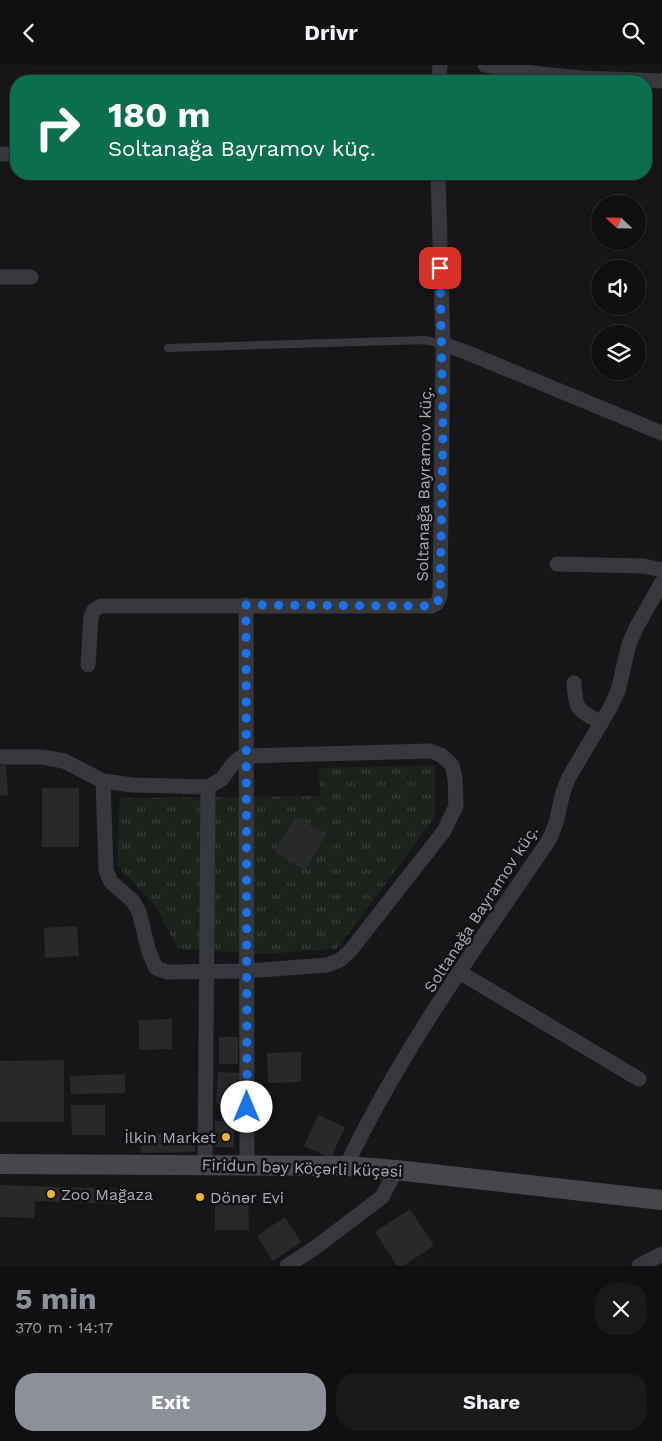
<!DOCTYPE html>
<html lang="en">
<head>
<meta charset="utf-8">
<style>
  :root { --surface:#101012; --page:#19191b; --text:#f1f3f6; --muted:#9c9d9f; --line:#303032; --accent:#8c9099 }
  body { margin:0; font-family:"Work Sans",sans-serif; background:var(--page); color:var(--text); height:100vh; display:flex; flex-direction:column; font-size:19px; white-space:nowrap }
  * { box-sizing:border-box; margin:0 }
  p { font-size:16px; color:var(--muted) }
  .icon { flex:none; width:28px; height:28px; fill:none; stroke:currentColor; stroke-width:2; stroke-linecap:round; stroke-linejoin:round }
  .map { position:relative; height:1201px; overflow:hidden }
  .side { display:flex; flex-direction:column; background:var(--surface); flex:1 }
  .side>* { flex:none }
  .banner { position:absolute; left:10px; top:10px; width:642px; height:105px; border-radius:20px; box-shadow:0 1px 4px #0004,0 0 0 1px var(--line); background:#0b6e4f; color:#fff; overflow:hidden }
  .needle { width:32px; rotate:292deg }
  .buttons { position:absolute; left:591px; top:130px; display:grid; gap:10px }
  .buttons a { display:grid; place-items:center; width:55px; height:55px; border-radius:50%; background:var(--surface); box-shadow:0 1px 4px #0004,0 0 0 1px var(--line); font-size:25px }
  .pin { position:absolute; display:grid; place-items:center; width:42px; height:42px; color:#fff; margin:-21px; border-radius:10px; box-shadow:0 2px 8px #0006 }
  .me { position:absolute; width:55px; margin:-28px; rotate:0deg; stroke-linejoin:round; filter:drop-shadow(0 0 4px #0008) }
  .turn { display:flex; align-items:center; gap:18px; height:105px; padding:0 15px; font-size:22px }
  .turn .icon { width:65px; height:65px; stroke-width:2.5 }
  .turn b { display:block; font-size:35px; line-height:42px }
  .round { display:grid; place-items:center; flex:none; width:52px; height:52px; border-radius:20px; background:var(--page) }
  .summary { display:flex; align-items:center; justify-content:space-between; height:85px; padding:0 15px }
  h1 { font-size:30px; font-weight:700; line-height:38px; color:var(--accent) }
  .primary-button { display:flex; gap:10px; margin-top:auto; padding:10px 15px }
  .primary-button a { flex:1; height:58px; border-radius:20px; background:var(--accent); color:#fff; font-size:20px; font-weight:700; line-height:58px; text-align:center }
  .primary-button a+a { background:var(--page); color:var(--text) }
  header { display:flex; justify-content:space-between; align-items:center; height:65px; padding:0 15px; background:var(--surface); font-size:22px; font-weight:700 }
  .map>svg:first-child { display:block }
</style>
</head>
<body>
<header><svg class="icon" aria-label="back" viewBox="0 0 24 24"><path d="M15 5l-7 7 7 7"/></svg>Drivr<svg class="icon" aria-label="search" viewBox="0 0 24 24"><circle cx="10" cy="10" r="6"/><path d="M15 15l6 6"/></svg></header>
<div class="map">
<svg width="662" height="1201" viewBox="0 0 662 1201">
  <defs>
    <pattern id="park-tufts" width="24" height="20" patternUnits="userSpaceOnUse" patternTransform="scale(1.25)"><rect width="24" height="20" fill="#1c231d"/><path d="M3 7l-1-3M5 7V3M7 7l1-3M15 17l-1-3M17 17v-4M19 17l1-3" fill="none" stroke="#3a403c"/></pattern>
  </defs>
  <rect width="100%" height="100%" fill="#161618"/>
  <path fill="url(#park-tufts)" d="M435 700V752L337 884 264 889 178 884 155 840 117 801 120 733 320 731 319 703Z"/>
  <g fill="#29292c">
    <path d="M6 700 8 730 0 731V701Z"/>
    <rect x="42" y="723" width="37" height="59"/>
    <path d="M296 752 326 770 305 805 275 787Z"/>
    <path d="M77 861 79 891 45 893 44 863Z"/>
    <path d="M172 954V984L139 985V955Z"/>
    <rect x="219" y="972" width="19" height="27"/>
    <path d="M301 987V1017L268 1018 267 988Z"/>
    <path d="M64 995V1057H0V996Z"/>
    <path d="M218 1007 242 1008 241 1040 216 1039Z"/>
    <path d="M125 1009V1028L71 1029 70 1011Z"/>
    <path d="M71 1040H105V1070H72Z"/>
    <path d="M318 1050 345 1062 331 1093 304 1081Z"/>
    <rect x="215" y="1056" width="19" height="26"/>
    <path d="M195 1068V1087L141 1088 140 1069Z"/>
    <path d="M0 1120 124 1124V1139L35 1136 34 1153 0 1152Z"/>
    <path d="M215 1135H248L249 1165H215Z"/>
    <path d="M410 1144 434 1181 403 1201H397L375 1167Z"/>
    <path d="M285 1152 301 1177 273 1196 257 1171Z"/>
  </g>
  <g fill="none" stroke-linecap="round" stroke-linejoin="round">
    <path stroke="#37383d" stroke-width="8" d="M168 283 425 275 443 279"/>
    <g stroke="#37383d" stroke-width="15">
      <path d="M485 0 540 9 581 13 662 16"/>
      <path d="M439 16 440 0"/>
      <path d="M0 89H16"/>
      <path d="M0 212H31"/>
      <path d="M443 279 468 288 662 368"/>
      <path d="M557 499 644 501 662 505"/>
      <path d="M246 540 247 1100"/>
      <path d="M88 600 91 552 94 545 101 541H432L437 538 440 531 443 279 438 109"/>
      <path d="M574 618C576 647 577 643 601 658"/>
      <path d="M0 692H42L64 696 103 716 133 720 208 722 222 714 231 701 238 694 246 691 430 686 441 690 452 700 455 713 456 741 444 766 350 886 340 895 327 900 247 906 167 907 156 903 149 887 139 847 133 836 111 817 106 805 103 716"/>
      <path d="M459 907 639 1014"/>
      <path d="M205 1099 208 722"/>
      <path d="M346 1101C401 985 477 881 549 775L556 758 563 727 569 712 610 643 618 626 629 579 636 563 662 517"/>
      <path d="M287 1201 316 1182 382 1132 396 1105"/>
      <path d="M639 1201 662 1189"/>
    </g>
    <path stroke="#45474d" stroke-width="20" d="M0 1099 346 1101 396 1105 662 1135"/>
  </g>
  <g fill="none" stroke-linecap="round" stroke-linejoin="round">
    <path stroke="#1a73e8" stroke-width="9" stroke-dasharray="0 16.2" d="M247 1042 246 540 432 541 437 538 440 531 443 368 440 203"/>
  </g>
  <g fill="#f2b134" stroke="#111113" stroke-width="2">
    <circle cx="226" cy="1072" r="5"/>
    <circle cx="51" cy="1129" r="5"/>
    <circle cx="200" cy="1132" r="5"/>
  </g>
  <g text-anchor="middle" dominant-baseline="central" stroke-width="5" stroke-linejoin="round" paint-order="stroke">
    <g font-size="16" fill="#a8adb8" stroke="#111113">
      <text transform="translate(424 419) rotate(-89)">Soltanağa Bayramov küç.</text>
      <text transform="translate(481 844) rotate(-57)">Soltanağa Bayramov küç.</text>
      <text transform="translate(302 1103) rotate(2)">Firidun bəy Köçərli küçəsi</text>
    </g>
    <g font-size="16" fill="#a8adb8" stroke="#111113" text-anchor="start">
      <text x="216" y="1072" text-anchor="end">İlkin Market</text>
      <text x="61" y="1129">Zoo Mağaza</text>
      <text x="210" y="1132">Dönər Evi</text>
    </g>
  </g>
</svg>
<div class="buttons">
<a><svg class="needle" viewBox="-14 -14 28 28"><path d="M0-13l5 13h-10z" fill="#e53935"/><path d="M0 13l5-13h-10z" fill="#9c9d9f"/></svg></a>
<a><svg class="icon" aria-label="sound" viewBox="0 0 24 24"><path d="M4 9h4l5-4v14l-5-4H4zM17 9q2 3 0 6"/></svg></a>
<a><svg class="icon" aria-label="layers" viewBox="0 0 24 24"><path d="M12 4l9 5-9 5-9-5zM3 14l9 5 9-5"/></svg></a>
</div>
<div class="pin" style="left:440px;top:203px;background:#d93025"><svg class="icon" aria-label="arrive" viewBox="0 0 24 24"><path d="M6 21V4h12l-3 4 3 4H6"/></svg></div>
<svg class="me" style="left:247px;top:1042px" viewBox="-20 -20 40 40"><circle r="19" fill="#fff"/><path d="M0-13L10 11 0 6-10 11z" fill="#1a73e8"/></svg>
<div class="banner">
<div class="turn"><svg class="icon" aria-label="right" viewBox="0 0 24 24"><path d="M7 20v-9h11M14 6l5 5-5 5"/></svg><div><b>180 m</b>Soltanağa Bayramov küç.</div></div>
</div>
</div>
<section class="side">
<div class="summary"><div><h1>5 min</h1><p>370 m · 14:17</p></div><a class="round"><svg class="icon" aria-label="close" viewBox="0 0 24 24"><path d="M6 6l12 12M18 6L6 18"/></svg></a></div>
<div class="primary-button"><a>Exit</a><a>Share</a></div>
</section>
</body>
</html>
